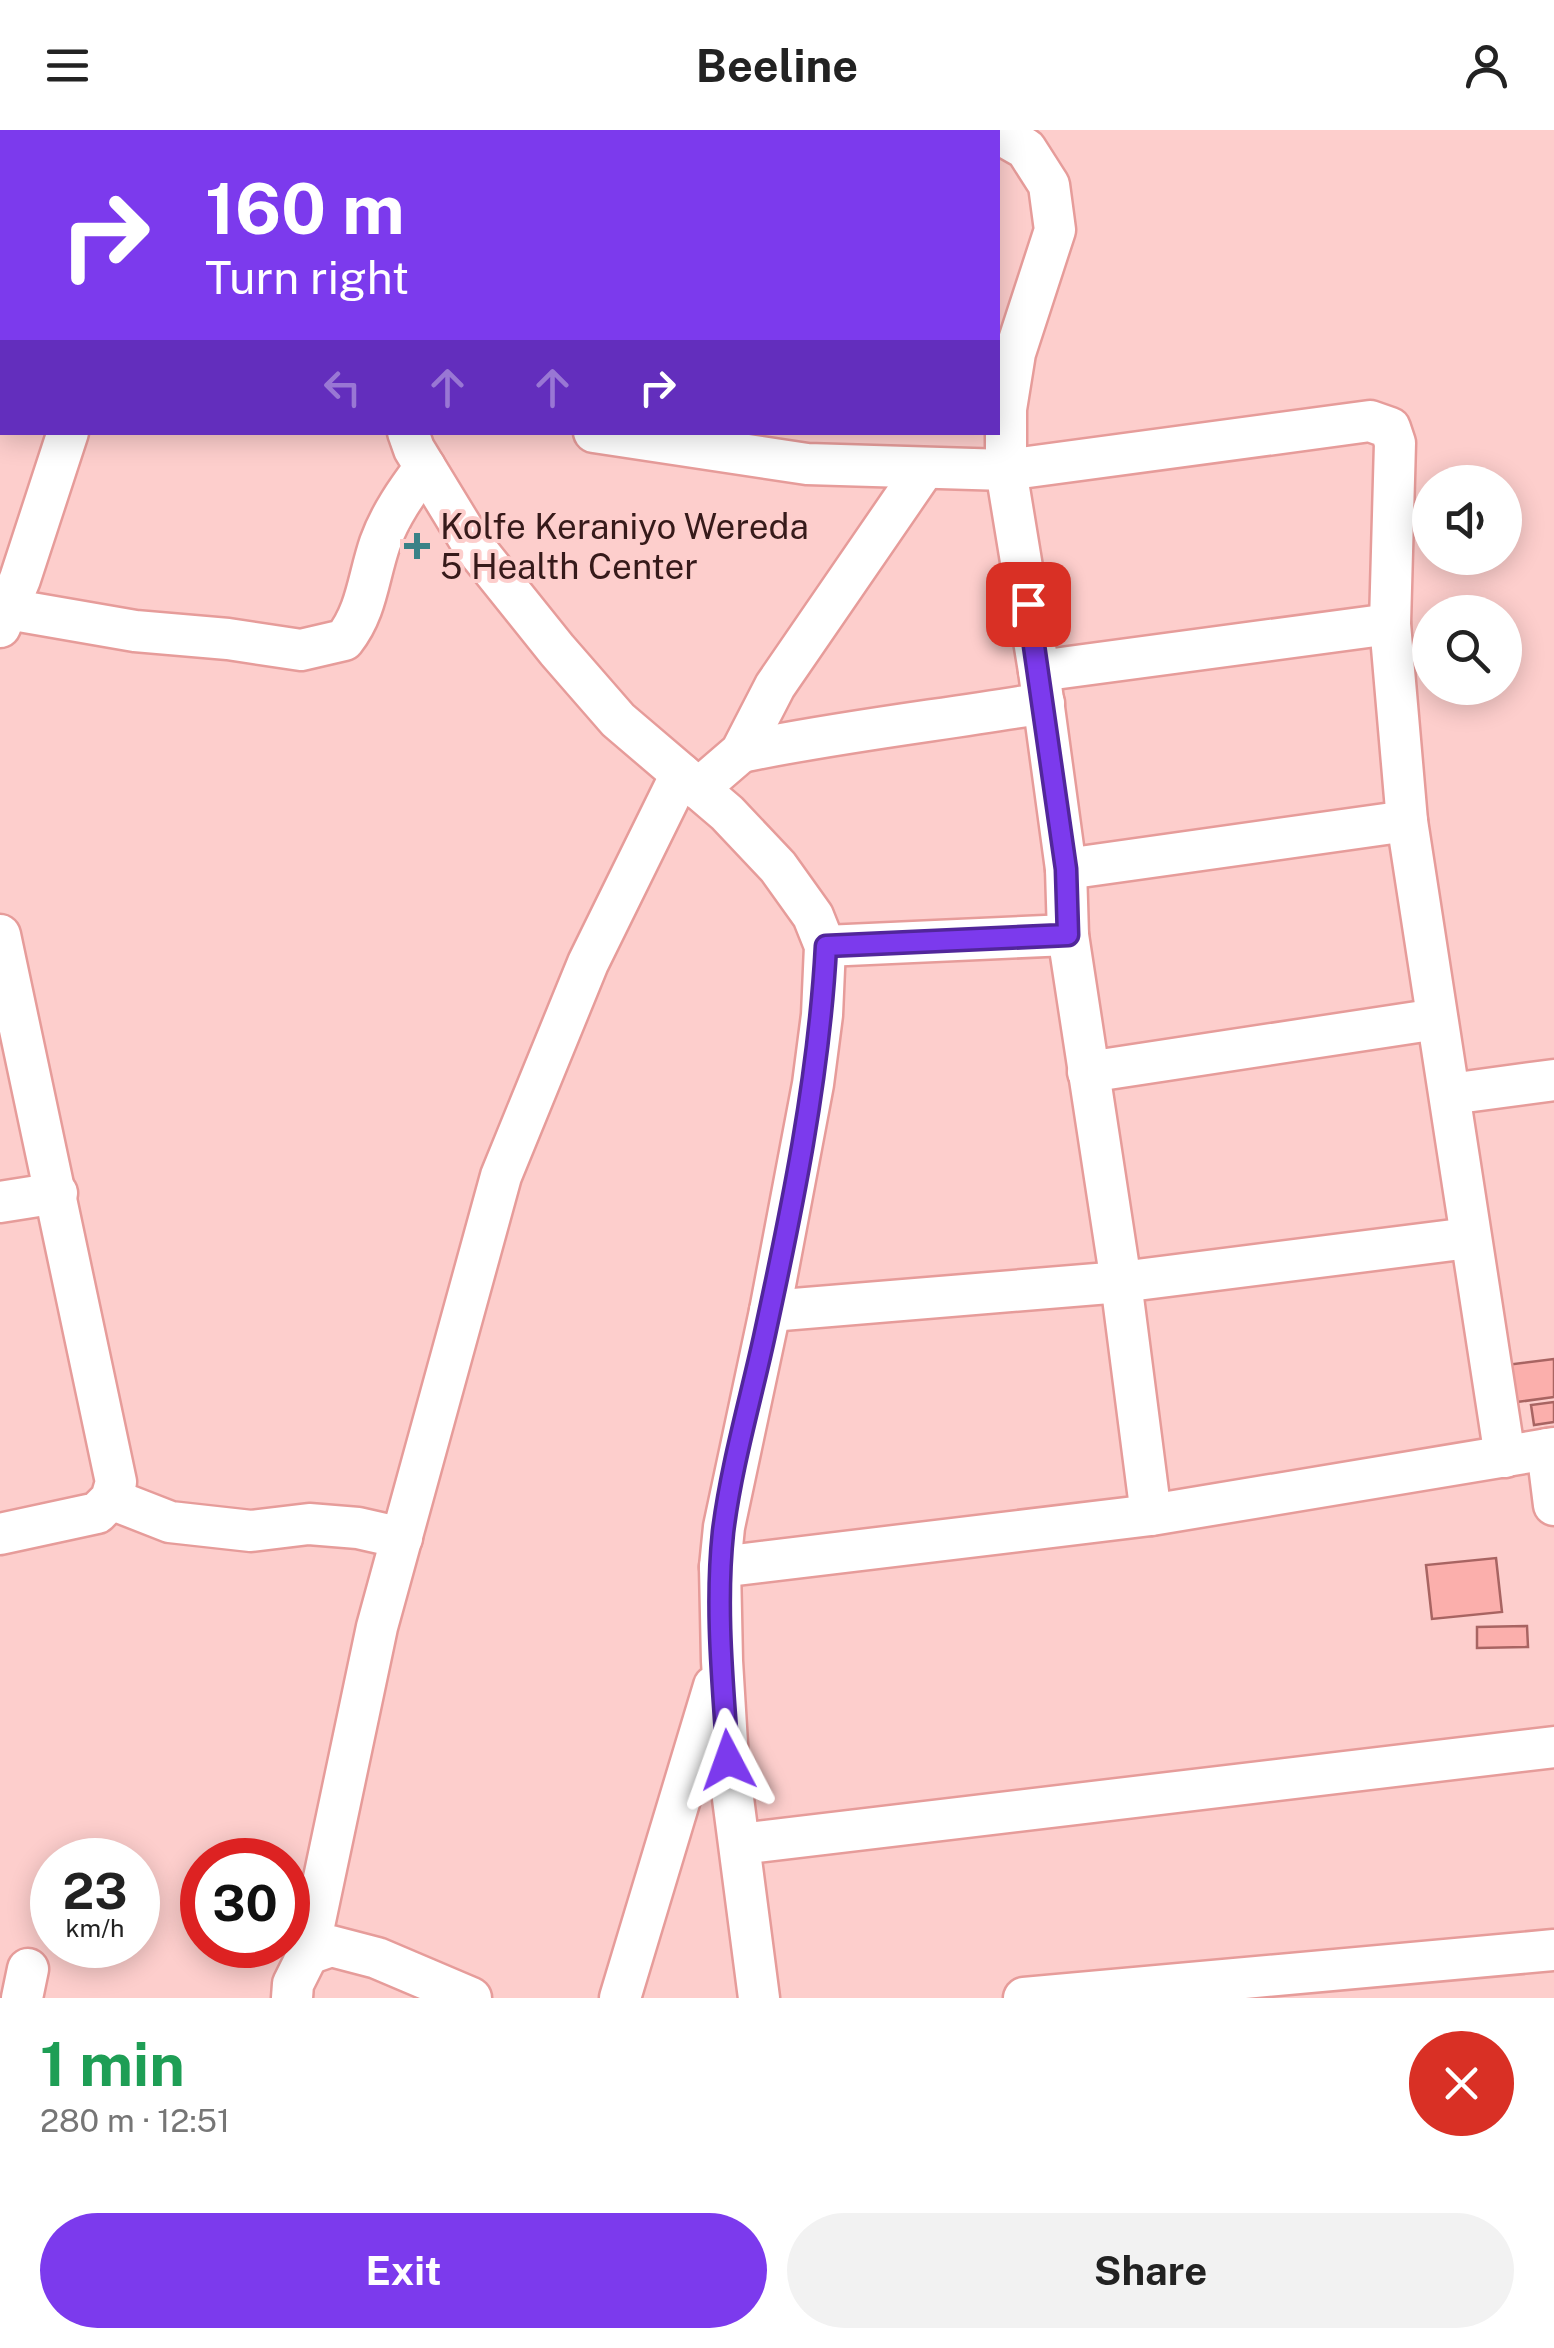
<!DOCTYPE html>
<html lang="en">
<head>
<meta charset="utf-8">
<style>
  :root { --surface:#fff; --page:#f2f2f2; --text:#222; --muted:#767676; --accent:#7c3aed }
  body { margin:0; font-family:"Public Sans",sans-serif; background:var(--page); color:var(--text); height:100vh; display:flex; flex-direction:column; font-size:38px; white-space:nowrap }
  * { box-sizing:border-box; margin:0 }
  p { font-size:32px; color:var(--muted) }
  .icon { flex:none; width:55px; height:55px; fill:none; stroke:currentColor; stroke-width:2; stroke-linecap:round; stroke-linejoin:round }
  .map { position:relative; height:1868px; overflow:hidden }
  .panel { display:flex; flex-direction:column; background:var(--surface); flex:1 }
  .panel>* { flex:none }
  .top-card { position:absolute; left:0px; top:0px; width:1000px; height:305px; box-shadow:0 5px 25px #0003; background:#7c3aed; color:#fff; overflow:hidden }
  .tools { position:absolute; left:1412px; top:335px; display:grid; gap:20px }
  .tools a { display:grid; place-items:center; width:110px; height:110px; border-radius:50%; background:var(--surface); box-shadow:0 5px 25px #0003; font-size:50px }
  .speed { position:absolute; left:30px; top:1708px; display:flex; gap:20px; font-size:50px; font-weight:700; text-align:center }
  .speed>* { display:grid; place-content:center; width:130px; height:130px; border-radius:50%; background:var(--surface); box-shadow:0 5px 25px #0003; line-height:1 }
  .speed small { font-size:25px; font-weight:400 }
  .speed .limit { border:15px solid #d22; background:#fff; color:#111 }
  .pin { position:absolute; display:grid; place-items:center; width:85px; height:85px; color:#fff; margin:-42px; border-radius:20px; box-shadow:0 5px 15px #0006 }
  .me { position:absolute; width:110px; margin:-55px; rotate:356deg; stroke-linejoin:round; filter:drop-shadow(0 0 8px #0008) }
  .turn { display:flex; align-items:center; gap:35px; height:210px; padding:0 40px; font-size:45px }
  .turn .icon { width:130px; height:130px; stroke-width:2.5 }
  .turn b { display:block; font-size:70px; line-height:85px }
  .lanes { display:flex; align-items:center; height:95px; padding:0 40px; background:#0003; justify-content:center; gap:50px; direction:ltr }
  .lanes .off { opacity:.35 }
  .round { display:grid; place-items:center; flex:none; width:105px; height:105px; border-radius:52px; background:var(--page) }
  .headline { display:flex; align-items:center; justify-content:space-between; height:170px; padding:0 40px }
  h1 { font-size:60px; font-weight:700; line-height:75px; color:#1e9e55 }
  .button { display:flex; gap:20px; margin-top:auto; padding:20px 40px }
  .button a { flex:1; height:115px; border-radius:60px; background:var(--accent); color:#fff; font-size:40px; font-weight:700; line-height:115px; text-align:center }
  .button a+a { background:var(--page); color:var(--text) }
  header { display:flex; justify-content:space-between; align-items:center; height:130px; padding:0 40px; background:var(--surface); font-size:45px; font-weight:700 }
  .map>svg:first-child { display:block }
</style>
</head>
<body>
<header><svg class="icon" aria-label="menu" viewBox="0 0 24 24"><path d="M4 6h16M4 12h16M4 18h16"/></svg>Beeline<svg class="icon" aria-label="person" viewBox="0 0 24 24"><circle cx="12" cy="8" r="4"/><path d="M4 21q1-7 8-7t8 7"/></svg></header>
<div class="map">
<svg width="1554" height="1868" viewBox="0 0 1554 1868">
  <rect width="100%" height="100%" fill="#fdcecc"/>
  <g fill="#fbafac" stroke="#a86462" stroke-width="2.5">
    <path d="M1554 1229V1267L1503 1274 1498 1236Z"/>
    <path d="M1554 1272V1292L1534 1295 1531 1275Z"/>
    <path d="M1496 1428 1502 1482 1432 1489 1426 1435Z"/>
    <path d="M1527 1496 1528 1517 1477 1518V1497Z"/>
  </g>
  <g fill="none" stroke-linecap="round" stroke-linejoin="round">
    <defs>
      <path id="service" d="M817 0V2"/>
      <g id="minor">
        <path d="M167 2 168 0"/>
        <path d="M432 2V0"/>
        <path d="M998 3 1026 19 1049 55 1055 100 1015 223 1006 279V340L1039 541 1066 739 1068 805 1121 1152 1151 1385"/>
        <path d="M408 302 414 319 472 414 557 520 618 590 727 683 778 737 813 786 825 816 822 885 813 954 770 1181 724 1397 720 1437 722 1531 728 1630 759 1868"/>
        <path d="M594 302 807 334 1006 340 1370 291 1390 298 1395 313 1390 494 1407 691 1505 1327"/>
        <path d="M8 479 135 501 228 509 301 520 344 510C367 481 368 448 380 413 390 385 407 361 425 337"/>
        <path d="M0 497 20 449 68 302"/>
        <path d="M1039 541 1390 494"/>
        <path d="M741 622C841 601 943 590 1044 573"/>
        <path d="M698 659 741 622 775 556 924 339"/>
        <path d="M1066 739 1407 691"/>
        <path d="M0 805 116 1352 111 1369 97 1383 0 1404"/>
        <path d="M825 816 1068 805"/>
        <path d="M1088 942 1437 889"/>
        <path d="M1450 964 1554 950"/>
        <path d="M0 1072 57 1063"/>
        <path d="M770 1181 1121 1152 1469 1108"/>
        <path d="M1547 1319 1554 1375"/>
        <path d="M111 1369 170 1392 251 1401 309 1394 358 1398 402 1408"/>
        <path d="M720 1437 1151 1385 1554 1318"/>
        <path d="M740 1714 1554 1617"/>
        <path d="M308 1824 331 1816 377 1828 471 1868"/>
        <path d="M22 1868 28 1839"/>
        <path d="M292 1868 293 1854 308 1824 377 1497 501 1046 588 833 681 644"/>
        <path d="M620 1868 714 1556"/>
        <path d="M1024 1868 1554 1820"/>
      </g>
    </defs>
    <use href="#service" stroke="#e69c9a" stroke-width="25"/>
    <use href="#minor" stroke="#e69c9a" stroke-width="45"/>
    <use href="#service" stroke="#fff" stroke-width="20"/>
    <use href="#minor" stroke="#fff" stroke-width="40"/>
  </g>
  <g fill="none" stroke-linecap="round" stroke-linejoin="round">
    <defs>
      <path id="route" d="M728 1630C723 1555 715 1478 723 1402 731 1337 750 1272 764 1208 792 1079 819 948 826 816L1068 805 1066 739 1028 474"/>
    </defs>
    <use href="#route" stroke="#51269a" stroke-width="25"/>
    <use href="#route" stroke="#7c3aed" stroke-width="18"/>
  </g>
  <path fill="#3a8287" stroke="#fdcecc" stroke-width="4" d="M412 401h10v10h10v10h-10v10h-10v-10h-10v-10h10z"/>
  <g text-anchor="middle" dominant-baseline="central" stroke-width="8" stroke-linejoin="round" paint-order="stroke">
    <g font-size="35" fill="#361a1a" stroke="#fdcecc" text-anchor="start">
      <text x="440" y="396">Kolfe Keraniyo Wereda<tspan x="440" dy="40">5 Health Center</tspan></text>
    </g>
  </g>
</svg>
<div class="tools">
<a><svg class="icon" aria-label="sound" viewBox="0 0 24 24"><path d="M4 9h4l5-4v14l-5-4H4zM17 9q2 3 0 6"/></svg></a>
<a><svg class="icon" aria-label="search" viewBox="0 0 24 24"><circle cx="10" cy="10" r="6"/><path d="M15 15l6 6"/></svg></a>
</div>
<div class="speed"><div>23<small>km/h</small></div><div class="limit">30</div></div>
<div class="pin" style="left:1028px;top:474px;background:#d93025"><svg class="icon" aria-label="arrive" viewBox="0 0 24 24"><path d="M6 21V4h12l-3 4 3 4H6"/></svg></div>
<svg class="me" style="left:728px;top:1630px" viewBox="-20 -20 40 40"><path d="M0-17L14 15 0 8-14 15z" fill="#7c3aed" stroke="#fff" stroke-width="4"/></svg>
<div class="top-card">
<div class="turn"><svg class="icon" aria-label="right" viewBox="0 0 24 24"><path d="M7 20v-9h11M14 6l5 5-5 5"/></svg><div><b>160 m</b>Turn right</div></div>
<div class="lanes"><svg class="icon off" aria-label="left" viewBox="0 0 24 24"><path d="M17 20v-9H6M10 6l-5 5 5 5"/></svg><svg class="icon off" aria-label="ahead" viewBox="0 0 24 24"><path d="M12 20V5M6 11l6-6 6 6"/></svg><svg class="icon off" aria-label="ahead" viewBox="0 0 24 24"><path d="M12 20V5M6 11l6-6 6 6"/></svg><svg class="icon" aria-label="right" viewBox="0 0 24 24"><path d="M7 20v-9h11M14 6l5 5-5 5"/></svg></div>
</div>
</div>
<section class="panel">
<div class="headline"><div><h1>1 min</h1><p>280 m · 12:51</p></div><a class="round" style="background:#d93025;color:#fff"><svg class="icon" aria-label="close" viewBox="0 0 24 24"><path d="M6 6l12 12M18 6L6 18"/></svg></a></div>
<div class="button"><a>Exit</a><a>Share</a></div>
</section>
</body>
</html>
